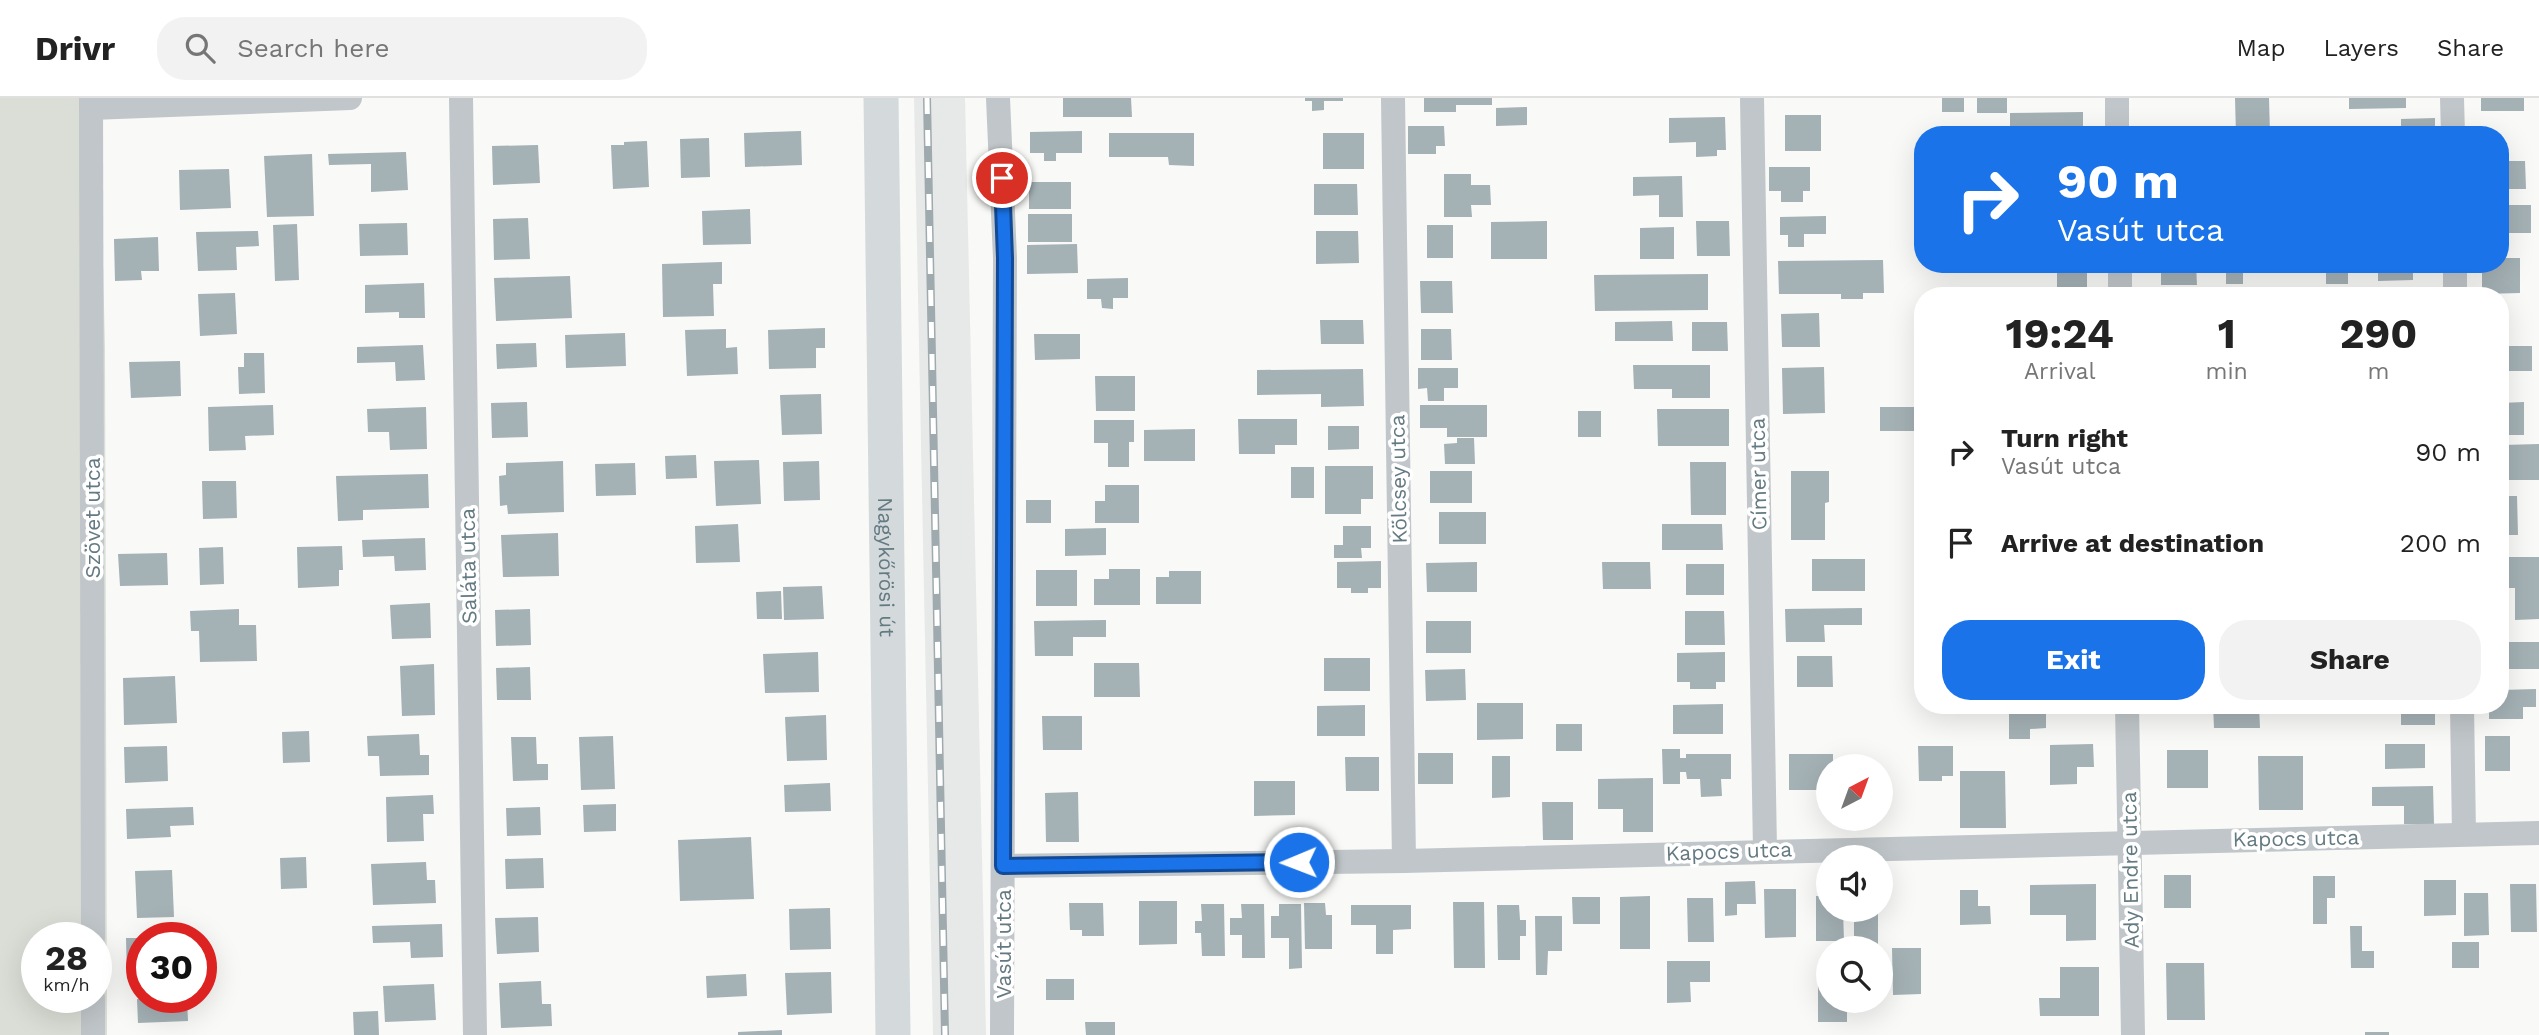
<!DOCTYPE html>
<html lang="en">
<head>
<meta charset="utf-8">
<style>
  :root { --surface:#fff; --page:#f2f2f2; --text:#222; --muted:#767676; --line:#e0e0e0; --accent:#1a73e8 }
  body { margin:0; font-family:"Work Sans",sans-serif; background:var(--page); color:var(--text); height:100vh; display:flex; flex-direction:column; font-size:26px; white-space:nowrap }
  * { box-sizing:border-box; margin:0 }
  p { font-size:23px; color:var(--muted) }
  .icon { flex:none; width:38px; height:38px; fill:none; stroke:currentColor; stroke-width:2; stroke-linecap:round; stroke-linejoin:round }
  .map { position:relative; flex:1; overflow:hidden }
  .side { position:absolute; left:1914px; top:189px; width:595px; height:427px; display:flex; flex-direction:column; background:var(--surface); border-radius:28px; box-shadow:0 7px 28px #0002 }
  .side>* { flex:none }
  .top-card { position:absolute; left:1914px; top:28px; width:595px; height:147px; border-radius:28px; box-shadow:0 7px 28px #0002; background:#1a73e8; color:#fff; overflow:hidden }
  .needle { width:46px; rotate:41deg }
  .fabs { position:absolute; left:1816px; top:656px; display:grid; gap:14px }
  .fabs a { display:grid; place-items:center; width:77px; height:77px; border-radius:50%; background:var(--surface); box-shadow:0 7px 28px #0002; font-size:35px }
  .speed { position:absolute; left:21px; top:824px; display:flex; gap:14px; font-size:35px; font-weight:700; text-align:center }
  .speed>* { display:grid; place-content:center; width:91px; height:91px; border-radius:50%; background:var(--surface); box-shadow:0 7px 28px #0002; line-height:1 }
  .speed small { font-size:18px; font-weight:400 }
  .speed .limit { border:10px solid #d22; background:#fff; color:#111 }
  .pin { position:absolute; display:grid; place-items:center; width:60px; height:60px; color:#fff; margin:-30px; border:4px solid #fff; border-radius:50%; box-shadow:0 2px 7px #0007 }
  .me { position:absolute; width:77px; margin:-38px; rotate:269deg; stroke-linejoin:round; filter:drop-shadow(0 0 5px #0008) }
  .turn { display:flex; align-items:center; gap:24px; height:147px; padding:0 28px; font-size:32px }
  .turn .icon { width:91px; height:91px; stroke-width:2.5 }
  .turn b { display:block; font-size:49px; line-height:60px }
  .eta { display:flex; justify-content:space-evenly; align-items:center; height:119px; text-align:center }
  .eta b { font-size:42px; font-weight:700; line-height:49px }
  .primary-button { display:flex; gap:14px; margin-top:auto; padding:14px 28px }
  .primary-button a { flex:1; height:80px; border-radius:28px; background:var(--accent); color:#fff; font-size:28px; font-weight:700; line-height:80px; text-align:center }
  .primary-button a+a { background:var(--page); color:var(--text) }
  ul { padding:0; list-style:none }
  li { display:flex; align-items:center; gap:21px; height:91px; padding:0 28px }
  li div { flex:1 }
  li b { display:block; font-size:26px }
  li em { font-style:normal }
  header { display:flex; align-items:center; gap:42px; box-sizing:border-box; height:98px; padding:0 35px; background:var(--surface); border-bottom:2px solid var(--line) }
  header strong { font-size:33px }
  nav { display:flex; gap:38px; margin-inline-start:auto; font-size:24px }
  .search { width:490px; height:63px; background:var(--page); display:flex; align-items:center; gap:18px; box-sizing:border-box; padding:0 24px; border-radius:28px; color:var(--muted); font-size:26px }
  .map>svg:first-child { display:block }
</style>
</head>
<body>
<header>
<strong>Drivr</strong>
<div class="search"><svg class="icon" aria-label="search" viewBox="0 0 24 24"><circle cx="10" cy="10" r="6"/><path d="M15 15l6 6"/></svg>Search here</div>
<nav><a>Map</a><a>Layers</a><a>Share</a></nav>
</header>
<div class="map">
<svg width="2539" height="937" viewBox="0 0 2539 937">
  <rect width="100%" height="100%" fill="#f9f9f7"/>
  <path fill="#e7e9e8" d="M914 0H965L986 937H933Z"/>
  <path fill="#daded6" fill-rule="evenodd" d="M0 0H99L105 250 107 937H0ZM37 840H96V900H37Z"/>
  <g fill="#a4b1b5">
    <path d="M1063 0H1131L1132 19H1063Z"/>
    <path d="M1305 0H1343V3H1324V12L1312 13V3H1305Z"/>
    <path d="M1424 0H1492V7H1456V14H1424Z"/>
    <rect x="1942" y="0" width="22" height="14"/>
    <rect x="1977" y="0" width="30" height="15"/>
    <path d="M2235 0H2269L2270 37H2236Z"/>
    <path d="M2349 0H2406V10L2349 11Z"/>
    <rect x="2481" y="0" width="43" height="13"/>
    <path d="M1527 9V27L1496 28V10Z"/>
    <path d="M2083 14V37H2010V15Z"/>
    <rect x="1785" y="17" width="36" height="36"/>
    <path d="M1725 19 1726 52H1717V58L1696 59V44L1669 45V20Z"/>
    <path d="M2435 20V37H2401V21Z"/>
    <path d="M1408 28H1444L1445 48H1436V56H1408Z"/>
    <rect x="2355" y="30" width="22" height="7"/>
    <path d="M801 33 802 67 745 69 744 35Z"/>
    <path d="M1082 33V55H1056V63H1044V55H1030V34Z"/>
    <path d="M1109 35H1194V68L1169 67 1168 59H1109Z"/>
    <rect x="1323" y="35" width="41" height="36"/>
    <path d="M709 40 710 79 681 80 680 41Z"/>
    <path d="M647 43 649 89 613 91 611 47H624V44Z"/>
    <path d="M538 47 540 85 493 87 492 48Z"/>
    <path d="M406 54 408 92 371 94V66L329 67 328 56Z"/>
    <path d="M312 56 314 118 267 119 264 58Z"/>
    <path d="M2501 63H2525L2526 91H2501Z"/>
    <path d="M1769 69H1810V93H1803V104H1781V93H1769Z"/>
    <path d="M229 71 231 110 180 112 179 72Z"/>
    <path d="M1444 76H1471V87H1490L1491 107H1471L1472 119H1444Z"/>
    <path d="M1682 78 1683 119H1659V97L1633 98V79Z"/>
    <rect x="1029" y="84" width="42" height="27"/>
    <path d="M1314 86H1357L1358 117H1314Z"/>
    <rect x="2501" y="107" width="30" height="28"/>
    <path d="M750 111 751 146 703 147 702 113Z"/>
    <rect x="1028" y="116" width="44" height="28"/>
    <path d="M1826 118V136H1804V149H1788V137H1780V119Z"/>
    <path d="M528 120 530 161 494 162 493 121Z"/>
    <path d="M1547 123V161H1491V124Z"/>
    <path d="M1696 123H1729L1730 158H1697Z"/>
    <path d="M407 125 408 157 360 158 359 126Z"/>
    <path d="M297 126 299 182 275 183 273 127Z"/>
    <rect x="1427" y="127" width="26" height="33"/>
    <path d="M1674 129V161H1640V130Z"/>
    <path d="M258 133 259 148 236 149 237 172 198 173 196 134Z"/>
    <path d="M1316 133H1358L1359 165 1316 166Z"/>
    <path d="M158 139 159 173H141L142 182 115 183 114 141Z"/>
    <path d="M1077 146 1078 175 1027 176V147Z"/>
    <path d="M2501 160H2520V195L2482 196V166H2501Z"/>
    <path d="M1883 162 1884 195H1863V201H1841V196H1779L1778 163Z"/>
    <path d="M722 164V186H713L714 218 663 219 662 166Z"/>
    <rect x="2057" y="166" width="30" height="32"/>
    <path d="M2161 166H2196L2197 187H2161Z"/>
    <rect x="2226" y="166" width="17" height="20"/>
    <path d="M2326 166H2363V171H2348V186H2326Z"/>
    <path d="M2378 166H2413V182L2378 183Z"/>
    <path d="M1708 176V212L1595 213 1594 177Z"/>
    <path d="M570 178 572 220 496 223 494 180Z"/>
    <path d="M1128 180V200H1113V211L1102 210 1101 201H1087V181Z"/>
    <path d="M1420 183H1452L1453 215H1421Z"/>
    <path d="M424 185 425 220H399V214L365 215V187Z"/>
    <path d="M235 195 237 236 200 238 198 196Z"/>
    <path d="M1819 215 1820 249H1782L1781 216Z"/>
    <path d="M1320 222H1363L1364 246H1321Z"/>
    <path d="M1672 223 1673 243H1615V224Z"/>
    <path d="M1692 224H1727L1728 253H1692Z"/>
    <path d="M825 230V250H816V270L769 271 768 232Z"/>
    <path d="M726 231V250L737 249 738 276 687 278 685 232Z"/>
    <path d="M1421 231H1451L1452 262H1421Z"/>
    <path d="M625 235 626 268 566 270 565 237Z"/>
    <path d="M1034 236H1080V261L1035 262Z"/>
    <path d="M536 245 537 269 497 271 496 246Z"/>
    <path d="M423 247 425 282 396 283 395 264 357 265V249Z"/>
    <rect x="2501" y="248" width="31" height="25"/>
    <path d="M244 255H264L265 295 239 296 238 269H244Z"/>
    <path d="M180 263 181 298 131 300 129 264Z"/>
    <path d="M1633 267H1710V300H1672V291H1634Z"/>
    <path d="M1824 269 1825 315 1783 316 1782 270Z"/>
    <path d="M1418 270H1458V290H1444V303H1428L1427 290 1418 291Z"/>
    <path d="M1363 271 1364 308 1321 309V296L1257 297V272Z"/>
    <path d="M1095 278H1135V313H1096Z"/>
    <path d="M821 296 822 336 782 337 780 297Z"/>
    <path d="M527 304 528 339 492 340 491 305Z"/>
    <path d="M2524 304V337H2501V305Z"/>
    <path d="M273 307 274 337 245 338 246 352 209 353 208 309Z"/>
    <path d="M1420 307H1487V339H1447V330H1420Z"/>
    <path d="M426 309 427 351 390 352 389 334H368L367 311Z"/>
    <rect x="1880" y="309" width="36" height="24"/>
    <path d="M1657 311H1729V348H1658Z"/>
    <rect x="1578" y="313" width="23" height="26"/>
    <path d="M1238 321H1297V347H1275V356H1239Z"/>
    <path d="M1094 322H1134V344H1129V369H1108V345H1094Z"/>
    <path d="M1328 328H1359V351L1328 352Z"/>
    <path d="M1195 331V363H1144V332Z"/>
    <path d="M1457 340H1474L1475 366H1445L1444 346 1457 345Z"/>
    <path d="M2539 346V382H2501L2503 347Z"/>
    <path d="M696 357 697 380 666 381 665 358Z"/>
    <path d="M759 362 761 406 716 408 714 363Z"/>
    <path d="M563 363 564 414 508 416 507 407 500 408 499 378 506 377V365Z"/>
    <path d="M819 363 820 402 784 403 783 364Z"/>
    <path d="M1690 364H1726V417H1691Z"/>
    <path d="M635 365 636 397 596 398 595 366Z"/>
    <path d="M1325 368H1373V401H1361V416H1325Z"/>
    <rect x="1291" y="369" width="23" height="31"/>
    <rect x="1430" y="373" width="42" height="32"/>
    <path d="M1791 373H1829V404L1825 405V442H1791Z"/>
    <path d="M428 376 429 410 363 412V422L338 423 336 378Z"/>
    <path d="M202 383H236L237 420 203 421Z"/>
    <path d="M1105 387H1139V425H1095V403H1105Z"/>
    <path d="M2501 398H2517L2518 437H2501Z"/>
    <rect x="1026" y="402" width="25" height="23"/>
    <rect x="1439" y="414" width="47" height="32"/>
    <path d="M738 426 740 464 696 465 695 428Z"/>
    <path d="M1662 426H1722L1723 452H1662Z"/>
    <path d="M1343 428H1371V450H1361L1362 460H1334V447H1343Z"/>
    <path d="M1106 430V457L1065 458V431Z"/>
    <path d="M558 435 559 478 503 479 501 437Z"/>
    <path d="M425 440 426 472 395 473 394 458 363 459 362 442Z"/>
    <path d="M342 448 343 472H339V488L298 490 297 449Z"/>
    <path d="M223 449 224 486 200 487 199 450Z"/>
    <path d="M167 455 168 487 120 488 118 456Z"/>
    <path d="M2508 459H2539V521L2515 522V490H2508Z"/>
    <rect x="1812" y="461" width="53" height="32"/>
    <path d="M1381 463V490H1368V495H1351V490H1337V464Z"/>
    <path d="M1477 464V494H1427L1426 465Z"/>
    <path d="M1602 464H1650L1651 491H1603Z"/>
    <rect x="1686" y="466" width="38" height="31"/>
    <path d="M1109 471H1140V507H1094V481H1109Z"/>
    <rect x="1036" y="472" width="41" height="36"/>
    <path d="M1169 473H1201V506H1156V479H1169Z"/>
    <path d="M822 488 824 521 784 522 783 489Z"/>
    <path d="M781 493 782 521H757L756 494Z"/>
    <path d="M430 505 431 540 392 541 390 507Z"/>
    <path d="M1862 510V527H1824L1825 544H1786L1785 511Z"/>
    <path d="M239 511V527H256L257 563 200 564 199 533H191L190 513Z"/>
    <path d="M530 511 531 547 496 548 495 512Z"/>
    <path d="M1685 513H1724L1725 547H1685Z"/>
    <path d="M1106 522V539H1073V558H1035L1034 523Z"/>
    <rect x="1426" y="523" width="45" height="32"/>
    <rect x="2501" y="544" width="38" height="27"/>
    <path d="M818 554 819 594 765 595 763 556Z"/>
    <path d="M1725 554V584H1716V591H1690V584H1677V555Z"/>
    <path d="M1797 558H1832L1833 589H1797Z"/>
    <rect x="1324" y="560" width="46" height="33"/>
    <path d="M1094 565H1139L1140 599H1094Z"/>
    <path d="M434 566 435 617 402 618 400 568Z"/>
    <path d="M530 569 531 602H497L496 570Z"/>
    <path d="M1465 571 1466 602 1426 603 1425 572Z"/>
    <path d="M175 578 177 625 124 627 123 580Z"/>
    <path d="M2536 591V609H2523V621H2489V607H2501V592Z"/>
    <path d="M1477 605H1523V641L1477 642Z"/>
    <path d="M1723 606V636H1673V607Z"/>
    <path d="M1365 607V638H1317V608Z"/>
    <path d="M2009 607H2046V630L2030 631V641H2009Z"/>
    <path d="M2213 607H2259L2260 630H2214Z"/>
    <rect x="2401" y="607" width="34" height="20"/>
    <path d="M826 617 827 662 787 663 785 619Z"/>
    <path d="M1042 618H1082V652H1043Z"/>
    <rect x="1556" y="626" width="26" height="27"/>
    <path d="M309 633 310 664 283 665 282 634Z"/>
    <path d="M419 636 420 657H429V677L380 678 379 658H368L367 638Z"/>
    <path d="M613 638 615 691 581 692 579 639Z"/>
    <rect x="2485" y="638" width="25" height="35"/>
    <path d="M511 639H536L537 666H548V682L513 683Z"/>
    <path d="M2093 646 2094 669H2077V686L2050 687V647Z"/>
    <path d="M2385 646H2425V670L2385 671Z"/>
    <path d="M167 648 168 683 125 685 124 649Z"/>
    <path d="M1918 648H1953V678H1942V683H1919Z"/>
    <path d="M1662 651H1680V660H1686V656H1731V681H1721L1722 698 1701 699 1700 681H1687L1686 674H1680V686H1663Z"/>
    <rect x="2167" y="652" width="41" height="38"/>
    <rect x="1418" y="655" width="35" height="31"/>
    <path d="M1789 656H1833V668H1829V692H1789Z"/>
    <path d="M1492 658H1510V699L1492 700Z"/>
    <path d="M2258 658H2303V712H2259Z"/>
    <path d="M1345 659H1379V693H1346Z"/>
    <path d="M1960 673H2005L2006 730H1960Z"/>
    <path d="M1653 680V734H1623V711H1598V681Z"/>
    <path d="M1254 683H1295V717L1254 718Z"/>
    <path d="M830 685 831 713 785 714 784 687Z"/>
    <path d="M2433 688 2434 726H2404V708H2372V689Z"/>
    <path d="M1078 694 1079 744H1046L1045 695Z"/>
    <path d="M433 697 434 716H423L424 743 387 744 386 699Z"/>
    <path d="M1542 704H1573V742H1543Z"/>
    <path d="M616 706V733L584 734 583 707Z"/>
    <path d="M193 709 194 727 170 728 171 739 127 741 126 711Z"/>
    <path d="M540 709 541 737 507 738 506 710Z"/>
    <path d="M751 739 754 801 680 803 678 742Z"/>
    <path d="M306 759 307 790 281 791 280 760Z"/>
    <path d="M543 760 544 790 506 791 505 761Z"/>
    <path d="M426 764 427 782H435L436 805 373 807 371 766Z"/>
    <path d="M172 772 174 819 137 820 135 773Z"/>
    <rect x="2164" y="777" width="27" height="33"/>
    <path d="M2313 778H2335V800H2327V826H2313Z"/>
    <path d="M2424 782H2456V817L2424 818Z"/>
    <path d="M1755 783 1756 806H1737V817L1725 818V784Z"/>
    <path d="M2096 786V842L2066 843V817H2030V787Z"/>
    <path d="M2510 786H2536L2537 834H2511Z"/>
    <path d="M1764 791H1796V839L1765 840Z"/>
    <path d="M1960 792H1978V808H1990L1991 826 1960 827Z"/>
    <path d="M2464 795H2488L2489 837 2464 838Z"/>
    <path d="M1650 798V851H1620V799Z"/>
    <path d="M1816 798H1829V812H1843L1844 843H1816Z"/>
    <path d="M1572 799H1600V826H1573Z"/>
    <path d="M1687 800H1713L1714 844H1688Z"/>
    <path d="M1139 803H1177V846L1139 847Z"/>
    <path d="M1453 804H1484L1485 870H1454Z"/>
    <path d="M1069 805H1103L1104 838H1082V832H1070Z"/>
    <path d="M1304 805H1325L1326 817H1332V851H1305Z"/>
    <path d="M1201 806H1224L1225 858H1202L1201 835H1195V823H1202Z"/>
    <path d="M1241 806H1264L1265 860H1242V837H1230V820H1242Z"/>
    <path d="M1279 806H1301L1302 870 1289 871V840H1271V818H1279Z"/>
    <path d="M1351 807H1411V831L1393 832V856H1376V827H1351Z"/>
    <path d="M1497 807H1519L1520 822H1526V838H1520V862H1498Z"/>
    <path d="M830 810 831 851 790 852 789 811Z"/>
    <rect x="1854" y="813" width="24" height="37"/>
    <path d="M1535 818H1562V853H1548L1547 877H1536Z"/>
    <path d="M538 819 539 854 497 856 495 820Z"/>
    <path d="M442 826 443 859 411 860 410 844 373 845 372 828Z"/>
    <path d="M2350 828H2362V853H2374V870H2351Z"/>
    <path d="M126 840H142V881H127Z"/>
    <rect x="2452" y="844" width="27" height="26"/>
    <path d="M1892 850H1921V896L1893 897Z"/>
    <path d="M1667 863H1710V884H1690L1691 904 1667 905Z"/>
    <path d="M2166 865H2204L2205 922H2167Z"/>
    <path d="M2060 869H2099V918H2040L2039 900H2060Z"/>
    <path d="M831 874 832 915 787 917 785 875Z"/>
    <path d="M746 876 747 898 707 900 706 878Z"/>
    <rect x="1046" y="881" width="28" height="21"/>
    <path d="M541 883 542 906H551L552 928 501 930 499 885Z"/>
    <path d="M1818 885H1829V903H1847V924H1818Z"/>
    <path d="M434 886 436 922 385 924 383 888Z"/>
    <path d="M187 900 188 923 138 925 137 901Z"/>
    <path d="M378 913 379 937H354L353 914Z"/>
    <path d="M1085 924H1115V937H1086Z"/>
    <path d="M782 932V937H738V934Z"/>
    <rect x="2365" y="934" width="24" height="3"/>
  </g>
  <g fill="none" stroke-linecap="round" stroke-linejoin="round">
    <g stroke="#c0c6c9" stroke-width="24">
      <path d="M91 0 93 840"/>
      <path d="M461 0 475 937"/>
      <path d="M998 0 1005 160 1002 937"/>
      <path d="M1393 0 1404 763"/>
      <path d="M1752 0 1765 752"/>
      <path d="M2117 0V37"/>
      <path d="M2452 0 2453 37"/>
      <path d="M91 10 350 0"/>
      <path d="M2120 166V198"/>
      <path d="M2455 166V198"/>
      <path d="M2127 607 2133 937"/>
      <path d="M2462 607 2464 736"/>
      <path d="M1003 768 1404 763 2539 735"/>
      <path d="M93 900V937"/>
    </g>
    <path stroke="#d4d9dc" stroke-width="35" id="s1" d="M881 0 893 937"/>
    <defs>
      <path id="rail" d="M927 0 945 937"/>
    </defs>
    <use href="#rail" stroke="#9faaae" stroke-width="8"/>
    <use href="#rail" stroke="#fff" stroke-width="5" stroke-dasharray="16" stroke-linecap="butt"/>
  </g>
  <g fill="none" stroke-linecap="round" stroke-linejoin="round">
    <defs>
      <path id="route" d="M1002 80 1005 160 1003 768 1299 764"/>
    </defs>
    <use href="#route" stroke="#114b97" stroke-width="18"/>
    <use href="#route" stroke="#1a73e8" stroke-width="12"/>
  </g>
  <g text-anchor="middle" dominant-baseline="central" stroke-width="7" stroke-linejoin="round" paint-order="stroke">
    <g font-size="21" fill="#647a82" stroke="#fff">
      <text transform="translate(1758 376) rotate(-91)">Címer utca</text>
      <text transform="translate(1398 381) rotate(-91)">Kölcsey utca</text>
      <text transform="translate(92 420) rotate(-90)">Szövet utca</text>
      <text transform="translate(468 468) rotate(-91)">Saláta utca</text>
      <text stroke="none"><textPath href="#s1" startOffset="469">Nagykőrösi út</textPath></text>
      <text transform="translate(2296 740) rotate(-1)">Kapocs utca</text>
      <text transform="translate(1729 753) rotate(-2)">Kapocs utca</text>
      <text transform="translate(2130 772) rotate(-91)">Ady Endre utca</text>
      <text transform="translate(1003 846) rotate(-90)">Vasút utca</text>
    </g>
  </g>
</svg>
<div class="fabs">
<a><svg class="needle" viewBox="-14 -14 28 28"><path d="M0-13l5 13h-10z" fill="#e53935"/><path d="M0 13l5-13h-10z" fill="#767676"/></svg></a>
<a><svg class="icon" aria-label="sound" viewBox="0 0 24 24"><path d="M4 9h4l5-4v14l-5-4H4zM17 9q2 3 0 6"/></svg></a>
<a><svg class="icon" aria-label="search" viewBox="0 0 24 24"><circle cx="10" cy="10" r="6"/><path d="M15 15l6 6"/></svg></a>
</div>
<div class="speed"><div>28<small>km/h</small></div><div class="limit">30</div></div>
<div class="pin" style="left:1002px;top:80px;background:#d93025"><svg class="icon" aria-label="arrive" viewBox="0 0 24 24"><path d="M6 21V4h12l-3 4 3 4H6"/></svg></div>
<svg class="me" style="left:1299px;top:764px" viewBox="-20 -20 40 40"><circle r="17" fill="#1a73e8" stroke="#fff" stroke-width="3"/><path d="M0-11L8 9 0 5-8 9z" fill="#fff"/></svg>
<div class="top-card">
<div class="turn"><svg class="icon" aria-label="right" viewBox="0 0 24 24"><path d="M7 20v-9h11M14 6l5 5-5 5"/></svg><div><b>90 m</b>Vasút utca</div></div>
</div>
<section class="side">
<div class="eta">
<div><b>19:24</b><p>Arrival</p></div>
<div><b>1</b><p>min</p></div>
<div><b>290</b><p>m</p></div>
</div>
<ul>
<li><svg class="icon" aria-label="right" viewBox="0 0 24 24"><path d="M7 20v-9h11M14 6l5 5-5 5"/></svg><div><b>Turn right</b><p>Vasút utca</p></div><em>90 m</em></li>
<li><svg class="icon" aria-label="arrive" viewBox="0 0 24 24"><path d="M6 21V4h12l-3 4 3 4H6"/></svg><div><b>Arrive at destination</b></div><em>200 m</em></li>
</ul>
<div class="primary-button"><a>Exit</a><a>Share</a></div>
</section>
</div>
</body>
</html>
